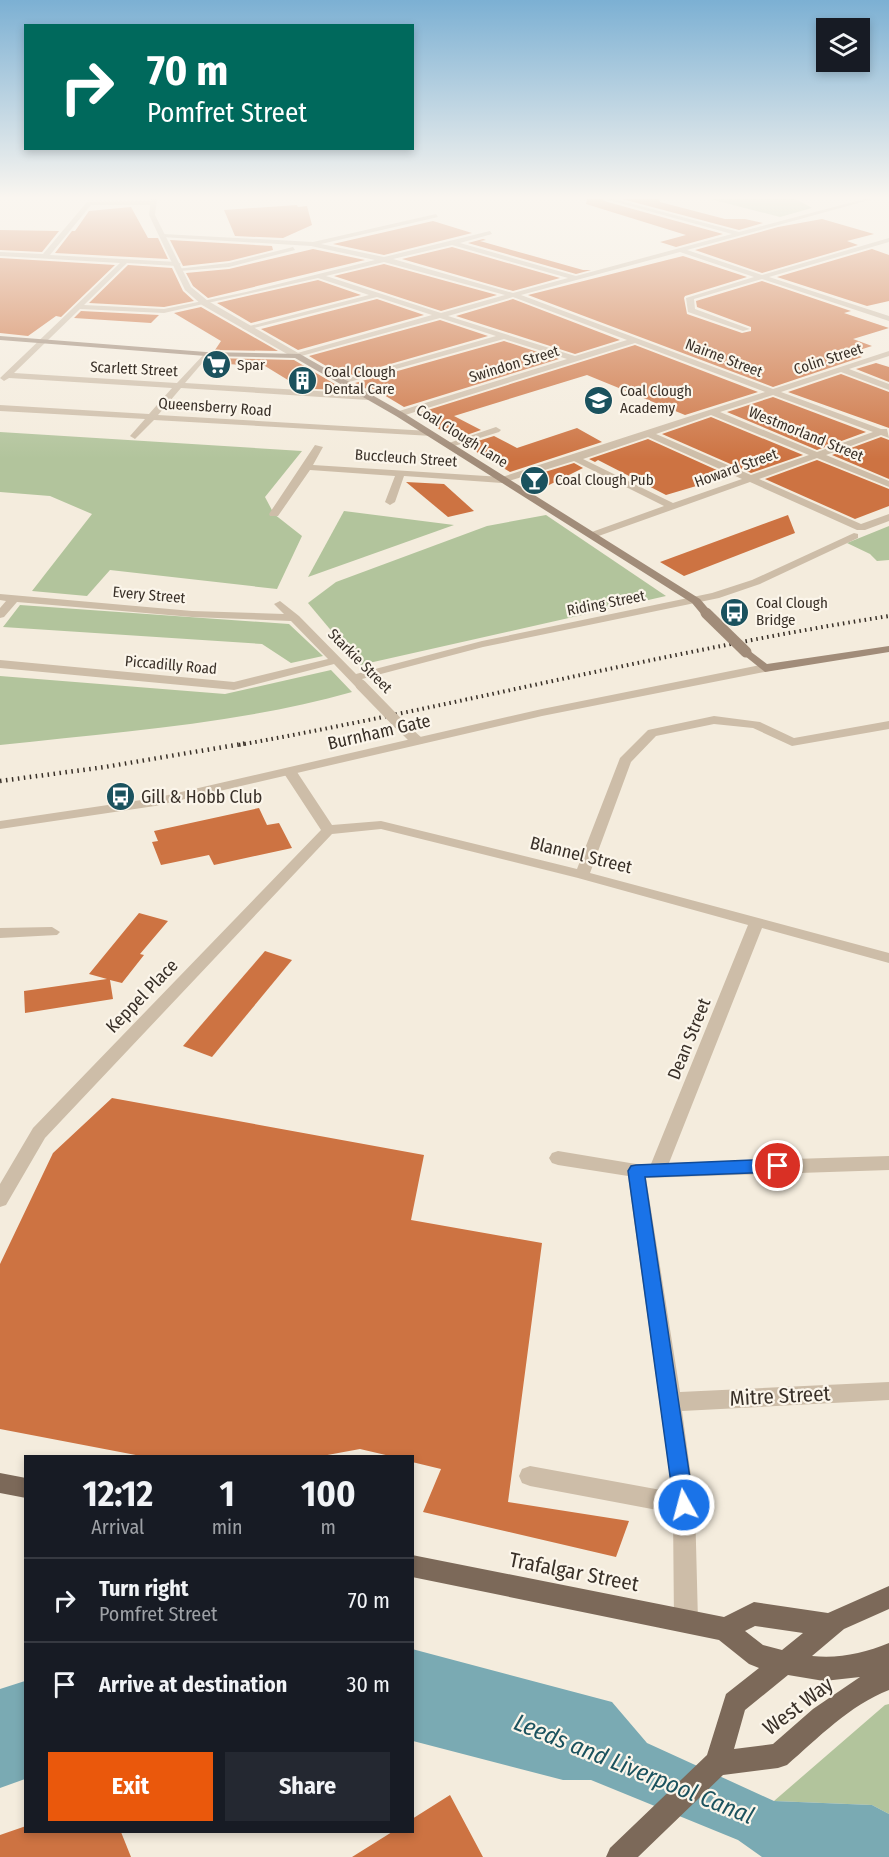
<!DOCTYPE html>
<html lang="en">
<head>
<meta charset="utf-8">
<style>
  :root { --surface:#171b24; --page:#242831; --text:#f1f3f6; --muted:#9ea1a6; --line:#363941; --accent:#ea580c }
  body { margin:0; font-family:"Fira Sans Condensed",sans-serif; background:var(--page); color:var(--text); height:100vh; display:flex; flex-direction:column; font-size:22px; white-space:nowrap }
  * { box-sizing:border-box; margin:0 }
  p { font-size:20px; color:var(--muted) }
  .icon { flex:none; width:33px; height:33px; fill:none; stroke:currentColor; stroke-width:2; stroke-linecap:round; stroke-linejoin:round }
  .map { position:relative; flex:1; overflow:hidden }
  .drawer { position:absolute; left:24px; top:1455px; width:390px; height:378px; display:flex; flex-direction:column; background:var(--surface); border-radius:0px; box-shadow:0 3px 9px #0003 }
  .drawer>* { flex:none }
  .guide { position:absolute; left:24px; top:24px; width:390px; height:126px; border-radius:0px; box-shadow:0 3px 9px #0003; background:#00695c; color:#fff; overflow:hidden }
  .tools { position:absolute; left:816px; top:18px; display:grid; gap:12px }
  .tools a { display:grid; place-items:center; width:54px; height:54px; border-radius:0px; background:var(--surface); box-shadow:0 3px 9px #0003; font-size:30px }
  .pin { position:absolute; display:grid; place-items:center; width:51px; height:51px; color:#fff; margin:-26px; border:3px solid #fff; border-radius:50%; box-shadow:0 2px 6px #0007 }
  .me { position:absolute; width:66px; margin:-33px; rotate:353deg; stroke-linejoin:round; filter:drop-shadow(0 0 4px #0008) }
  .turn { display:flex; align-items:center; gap:21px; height:126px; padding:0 24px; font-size:27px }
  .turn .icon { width:78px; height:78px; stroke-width:2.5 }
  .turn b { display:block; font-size:42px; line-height:51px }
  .eta { display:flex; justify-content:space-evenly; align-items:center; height:102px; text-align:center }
  .eta b { font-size:36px; font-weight:700; line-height:42px }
  .action { display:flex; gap:12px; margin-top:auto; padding:12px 24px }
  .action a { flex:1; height:69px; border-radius:0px; background:var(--accent); color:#fff; font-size:24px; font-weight:700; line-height:69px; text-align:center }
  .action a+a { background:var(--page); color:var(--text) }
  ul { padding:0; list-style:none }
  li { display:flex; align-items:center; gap:18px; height:84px; padding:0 24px; border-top:2px solid var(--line) }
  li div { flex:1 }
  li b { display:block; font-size:22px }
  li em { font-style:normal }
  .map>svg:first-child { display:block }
</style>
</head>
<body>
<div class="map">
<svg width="889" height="1857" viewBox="0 0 889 1857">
  <rect width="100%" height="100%" fill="#f4ecdd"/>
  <g fill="#b2c49c">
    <path d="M710 199H796L812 208 780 217Z"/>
    <path d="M0 432 302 451 265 497 274 514 302 536 277 589 110 570 87 596 32 591 92 514 50 496 0 492Z"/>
    <path d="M344 511 454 525 308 577Z"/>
    <path d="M546 515 666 596 360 665 308 603 336 582 487 526Z"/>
    <path d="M889 526V560L877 561 870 554 847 543Z"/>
    <path d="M20 605 289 624 323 656 291 663 262 644 3 627Z"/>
    <path d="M331 670 352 692C238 724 117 732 0 745V676L225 694Z"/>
    <path d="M889 1704V1814L872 1805 774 1801 885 1705Z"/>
  </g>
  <g fill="#7aaab3">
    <path d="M412 1649 612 1702 647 1743 774 1801 872 1805 889 1814V1857H762L738 1840 591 1780H563L413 1741Z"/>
    <path d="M25 1681V1779L0 1788V1689Z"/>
  </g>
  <g fill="#cd7342">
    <path d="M587 199H603L604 201 723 234 676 247 660 242 686 235 586 204Z"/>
    <path d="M622 199H659L660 202 725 219H745L763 223 739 230Z"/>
    <path d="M297 205 298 207 307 206 312 225 283 238 235 236 224 210Z"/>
    <path d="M131 207 148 238H158L168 259 55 253 72 231H75L89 211Z"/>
    <path d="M822 219 874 234 847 241 858 245 762 273 695 250 778 227Z"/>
    <path d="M433 221 472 233 384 255 333 244Z"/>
    <path d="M0 230 59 231 42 252 0 250Z"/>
    <path d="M483 239 486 240 480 241 583 270H591L576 274 468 243Z"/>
    <path d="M170 240 272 246 273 250 229 261 183 266Z"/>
    <path d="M452 247 560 278 513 291 402 259Z"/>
    <path d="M313 249 365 260 208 298 193 286 186 273 229 269Z"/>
    <path d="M872 249 889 255V301L867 306 777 277Z"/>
    <path d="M683 256 747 277 685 296 684 298 687 314 742 333 751 331V327L697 307 696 301 762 281 851 311 844 313 889 328 853 339 872 346 850 353 862 357 773 387 528 295Z"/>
    <path d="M0 258 115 265 61 317 56 316 28 336 0 333Z"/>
    <path d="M384 264 497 295 441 311 334 276Z"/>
    <path d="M128 265 172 268 183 291 194 301 164 307 89 303Z"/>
    <path d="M318 280 361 295 251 323 217 303Z"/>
    <path d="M377 299 424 315 298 350 261 329Z"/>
    <path d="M513 299 620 340 575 354 456 316Z"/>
    <path d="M201 307 278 351 215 350 221 341 174 313Z"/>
    <path d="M81 311 159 315 151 323 74 318Z"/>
    <path d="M440 320 488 336 345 377 309 356Z"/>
    <path d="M504 341 559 359 404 407 374 389H367L355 383Z"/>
    <path d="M635 345 758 392 685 415 587 375 454 416 481 430 455 439 415 414Z"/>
    <path d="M209 358 294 360 345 390 315 389 310 386 301 388 265 366 205 363Z"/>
    <path d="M876 363 889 367V382L856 369Z"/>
    <path d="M841 374 889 392V428L788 392Z"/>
    <path d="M773 397 866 432 817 450 727 412Z"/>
    <path d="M711 417 803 455 751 473 662 434Z"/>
    <path d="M577 428 602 442 510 472 465 445 494 436 517 448Z"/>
    <path d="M881 437 889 440V479L832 455Z"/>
    <path d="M648 439 730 476 666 495 598 460 595 462 589 459Z"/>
    <path d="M817 460 889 489V506L855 519 765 479Z"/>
    <path d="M574 463 583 468 539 490 522 479Z"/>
    <path d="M406 482 444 484 474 511 448 517Z"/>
    <path d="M788 515 795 533 684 576 660 562Z"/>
    <path d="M259 808 267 825 279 823 292 848 214 865 209 855 161 865 152 842 158 841 154 831Z"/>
    <path d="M139 913 168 921 140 954 144 955 122 983 110 980 113 999 25 1013 24 991 107 979 89 974Z"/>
    <path d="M265 951 292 960 212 1057 183 1046Z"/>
    <path d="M112 1098 424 1155 411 1220 542 1243 508 1502 629 1521 616 1557 423 1512 441 1469 412 1462V1456H390L360 1449 322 1456H141L0 1429V1264L53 1153Z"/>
    <path d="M450 1795 483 1857H352L392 1832H412V1819Z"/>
    <path d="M26 1826V1832H121L131 1857H0V1835Z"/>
  </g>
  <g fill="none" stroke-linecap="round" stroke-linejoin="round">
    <g fill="#cdbda8" fill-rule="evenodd">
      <path d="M605 199H614L739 232 864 199H873L687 250 762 275 889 238V242L769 277 889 316V321L762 279 694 299 695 309 750 329 743 331 688 312 686 298 754 277 680 252 521 295 773 389 889 351V356L849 369 889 384V390L841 372 781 392 881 429H887L889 438 881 435 826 455 889 481V487L817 458 759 479 861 524 889 514V521L865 530H857L750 482 593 538 588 535 589 533 664 506 574 461 502 483 404 476 395 502 390 505 385 502 395 476 310 470 278 516H270L269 514 315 445 323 447 313 465 502 477 765 392 635 343 402 416H396V412L567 359 504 339 342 384V380L496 336 440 318 294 358V354L432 315 377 297 246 330 242 328 369 295 318 278 164 313 80 309 14 373 177 383 206 352 210 354 185 383 368 394 372 397 368 400 181 388 158 415 429 431 434 434 432 436 154 420 135 439 130 436 145 419 0 411V405L149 414 172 388 9 378 4 381 0 378 120 263 0 256V252L43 254 87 202 154 201 157 203 154 205H91L50 255 177 262 181 264 177 266 127 263 84 305 164 309 246 292 375 260 311 246 161 237 163 234 313 242 436 214 438 217 321 244 384 257 490 231 492 234 460 243 576 276 732 234ZM452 245 568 278 513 293 393 259ZM384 262 505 295 441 313 326 276ZM513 297 627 340 575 356 448 316ZM773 395 873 432 817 452 720 412ZM711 415 809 455 751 475 656 434ZM648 437 742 479 673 503 583 459Z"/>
      <path d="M293 247 295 250 229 267 180 271 176 269 229 263Z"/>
      <path d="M496 427 501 430 499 432 448 448 443 445Z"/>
      <path d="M854 533 858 534V538L760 584 719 598 483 647 362 679 367 685 361 689 357 688 334 664 234 690 0 668V660L234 682 328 659 291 621 192 617 17 602 4 617 0 618V608L6 601 0 600V594L192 611 284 614 274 604 280 601 299 616 356 674 482 641 712 593 752 580Z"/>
      <path d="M714 716 760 722 794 738 889 721V729L792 746 753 728 714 724 656 736 631 762 590 873 889 953V963L762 928 669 1163 889 1156V1170L646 1178 680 1392 889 1382V1400L682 1411 695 1505 698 1621 694 1629 686 1633 678 1629 674 1621 673 1513 530 1486 522 1483 519 1476 522 1469 530 1466 672 1492 628 1176 558 1165 552 1163 549 1158 552 1153 558 1151 636 1164H651L748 925 578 878 381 829 332 834 45 1138 6 1205 0 1207V1184L33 1128 321 830 283 772 285 769H295L332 825 381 821 577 869 620 758 648 730Z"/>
      <path d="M399 720 403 721 422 738 423 741 422 744H412L395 727 393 724Z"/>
      <path d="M52 927 60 932 57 935 0 938V928Z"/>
    </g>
    <g fill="#cdbda8" fill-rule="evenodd">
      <path d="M151 199H157L155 215 191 287 208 301 300 354V358H294L202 305 185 290 149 215Z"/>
      <path d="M765 664 771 668 769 671 542 716 155 806 0 829V821L155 798 542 709Z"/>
    </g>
    <g fill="#a18c79" fill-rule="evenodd">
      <path d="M0 336 206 352 300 354 402 412 700 599 712 613 706 616 702 615 692 603 396 416 295 358 206 356 0 340Z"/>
      <path d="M889 646V652L765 672 740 652 746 648 767 664Z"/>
    </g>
    <g fill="#7c6959" fill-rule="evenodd">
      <path d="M0 1473 26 1478V1498L0 1493Z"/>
      <path d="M412 1555 724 1617 754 1602 828 1613 889 1586V1609L844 1629 812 1656C839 1659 864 1653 889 1643V1690C850 1705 818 1738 787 1765L778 1768 723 1775 638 1857H606L610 1848 707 1755 726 1694 759 1668 749 1664 719 1640 412 1577ZM755 1626 803 1633 782 1650 763 1645 745 1631ZM788 1675 824 1681 860 1677 813 1709 773 1744 734 1749 745 1710Z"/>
    </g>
    <path stroke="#393028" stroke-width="4" stroke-dasharray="1.5 4" stroke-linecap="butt" d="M239 745C456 706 671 650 889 616"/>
    <path stroke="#393028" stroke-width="4.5" stroke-dasharray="1.5 4.5" stroke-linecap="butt" d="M0 781 105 767 247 743"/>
    <path stroke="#cdbda8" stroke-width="11" d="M361 685 399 724"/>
    <path stroke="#a18c79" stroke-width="11" d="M706 613 746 652"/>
  </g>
  <linearGradient id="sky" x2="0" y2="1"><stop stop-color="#7cb0d3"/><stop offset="0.43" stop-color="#faf6f0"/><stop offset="1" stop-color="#faf6f0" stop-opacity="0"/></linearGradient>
  <rect width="889" height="459" fill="url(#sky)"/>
  <path fill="#1a73e8" stroke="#114b97" stroke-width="1.5" d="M778 1159 783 1161 786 1166 783 1170 778 1172 645 1177 694 1505 691 1512 684 1514 677 1512 674 1505 628 1171 631 1166 636 1165Z"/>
  <defs>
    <symbol id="supermarket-disc" viewBox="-11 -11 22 22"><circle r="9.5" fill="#1b525e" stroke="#fbf5ea"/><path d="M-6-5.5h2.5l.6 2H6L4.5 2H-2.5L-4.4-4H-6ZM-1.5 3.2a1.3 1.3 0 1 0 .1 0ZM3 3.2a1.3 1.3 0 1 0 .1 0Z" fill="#fff"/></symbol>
    <symbol id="building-disc" viewBox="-11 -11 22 22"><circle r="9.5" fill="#1b525e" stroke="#fbf5ea"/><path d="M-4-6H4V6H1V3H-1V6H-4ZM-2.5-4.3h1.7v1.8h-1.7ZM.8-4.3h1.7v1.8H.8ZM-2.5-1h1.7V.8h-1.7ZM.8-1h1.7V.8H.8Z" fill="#fff"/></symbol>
    <symbol id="school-disc" viewBox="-11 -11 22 22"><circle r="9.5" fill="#1b525e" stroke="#fbf5ea"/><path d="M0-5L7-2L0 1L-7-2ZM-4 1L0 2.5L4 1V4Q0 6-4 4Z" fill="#fff"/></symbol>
    <symbol id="bar-disc" viewBox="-11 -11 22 22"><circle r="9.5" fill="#1b525e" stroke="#fbf5ea"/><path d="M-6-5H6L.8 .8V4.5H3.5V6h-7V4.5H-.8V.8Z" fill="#fff"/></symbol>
    <symbol id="bus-disc" viewBox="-11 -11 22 22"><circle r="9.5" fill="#1b525e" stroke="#fbf5ea"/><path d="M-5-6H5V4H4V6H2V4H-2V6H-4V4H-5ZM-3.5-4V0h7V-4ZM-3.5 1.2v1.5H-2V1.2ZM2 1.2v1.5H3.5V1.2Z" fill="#fff"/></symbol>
  </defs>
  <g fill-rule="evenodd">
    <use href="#supermarket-disc" x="200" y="348" width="33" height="33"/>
    <use href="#building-disc" x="286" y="364" width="33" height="33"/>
    <use href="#school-disc" x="582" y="384" width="33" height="33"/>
    <use href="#bar-disc" x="518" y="464" width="33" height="33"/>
    <use href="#bus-disc" x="718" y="596" width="33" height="33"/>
    <use href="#bus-disc" x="104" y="780" width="33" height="33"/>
  </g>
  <g text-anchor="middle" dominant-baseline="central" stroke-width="4.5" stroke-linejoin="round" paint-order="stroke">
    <g font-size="15" fill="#393028" stroke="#fbf5ea">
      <text transform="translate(724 358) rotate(21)">Nairne Street</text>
      <text transform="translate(828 359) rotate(-18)">Colin Street</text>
      <text transform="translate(514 364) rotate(-17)">Swindon Street</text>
      <text transform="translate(134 369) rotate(3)">Scarlett Street</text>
      <text transform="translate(215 407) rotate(4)">Queensberry Road</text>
      <text transform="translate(806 434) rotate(22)">Westmorland Street</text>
      <text transform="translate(462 436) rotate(32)">Coal Clough Lane</text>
      <text transform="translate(406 458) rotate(4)">Buccleuch Street</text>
      <text transform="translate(736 468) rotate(-20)">Howard Street</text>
      <text transform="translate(149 595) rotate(5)">Every Street</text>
      <text transform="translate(606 603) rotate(-11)">Riding Street</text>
      <text transform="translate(360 661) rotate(45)">Starkie Street</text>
      <text transform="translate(171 665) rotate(5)">Piccadilly Road</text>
    </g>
    <g font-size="15" fill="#393028" stroke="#fbf5ea" text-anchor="start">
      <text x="237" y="365">Spar</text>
      <text x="324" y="372">Coal Clough<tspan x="324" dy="17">Dental Care</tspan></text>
      <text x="620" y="391">Coal Clough<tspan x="620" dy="17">Academy</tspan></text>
      <text x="555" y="480">Coal Clough Pub</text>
      <text x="756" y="603">Coal Clough<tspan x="756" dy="17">Bridge</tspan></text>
    </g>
    <g font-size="18" fill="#393028" stroke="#fbf5ea">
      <text transform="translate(379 732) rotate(-13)">Burnham Gate</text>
      <text transform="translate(581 855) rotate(14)">Blannel Street</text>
      <text transform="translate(142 996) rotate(-46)">Keppel Place</text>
      <text transform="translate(689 1039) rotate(-68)">Dean Street</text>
    </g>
    <g font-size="18" fill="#393028" stroke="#fbf5ea" text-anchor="start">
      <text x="141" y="797">Gill &amp; Hobb Club</text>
    </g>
    <g font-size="21" fill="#393028" stroke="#fbf5ea">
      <text transform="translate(780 1396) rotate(-3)">Mitre Street</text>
      <text transform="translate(574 1572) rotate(11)">Trafalgar Street</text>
      <text transform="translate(798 1706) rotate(-37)">West Way</text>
    </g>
    <g font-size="24" font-style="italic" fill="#1b525e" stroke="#fbf5ea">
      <text transform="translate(634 1769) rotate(22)">Leeds and Liverpool Canal</text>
    </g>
  </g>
</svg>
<div class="tools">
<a><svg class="icon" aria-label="layers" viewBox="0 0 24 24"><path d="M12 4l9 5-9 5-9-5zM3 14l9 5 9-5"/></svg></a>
</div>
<div class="pin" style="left:778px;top:1166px;background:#d93025"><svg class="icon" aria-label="arrive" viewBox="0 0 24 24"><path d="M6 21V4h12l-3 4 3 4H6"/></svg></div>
<svg class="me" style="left:684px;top:1505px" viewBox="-20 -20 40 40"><circle r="17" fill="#1a73e8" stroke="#fff" stroke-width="3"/><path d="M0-11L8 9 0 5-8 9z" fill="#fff"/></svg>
<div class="guide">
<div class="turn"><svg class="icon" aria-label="right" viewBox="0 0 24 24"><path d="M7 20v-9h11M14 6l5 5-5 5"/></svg><div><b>70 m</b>Pomfret Street</div></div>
</div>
<section class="drawer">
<div class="eta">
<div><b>12:12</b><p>Arrival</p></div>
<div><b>1</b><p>min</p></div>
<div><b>100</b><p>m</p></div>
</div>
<ul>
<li><svg class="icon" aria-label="right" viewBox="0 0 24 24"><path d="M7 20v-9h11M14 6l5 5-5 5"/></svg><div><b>Turn right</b><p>Pomfret Street</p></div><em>70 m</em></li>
<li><svg class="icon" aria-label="arrive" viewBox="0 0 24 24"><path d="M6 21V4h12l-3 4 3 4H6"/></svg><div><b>Arrive at destination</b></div><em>30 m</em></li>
</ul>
<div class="action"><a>Exit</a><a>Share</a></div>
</section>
</div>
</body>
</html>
